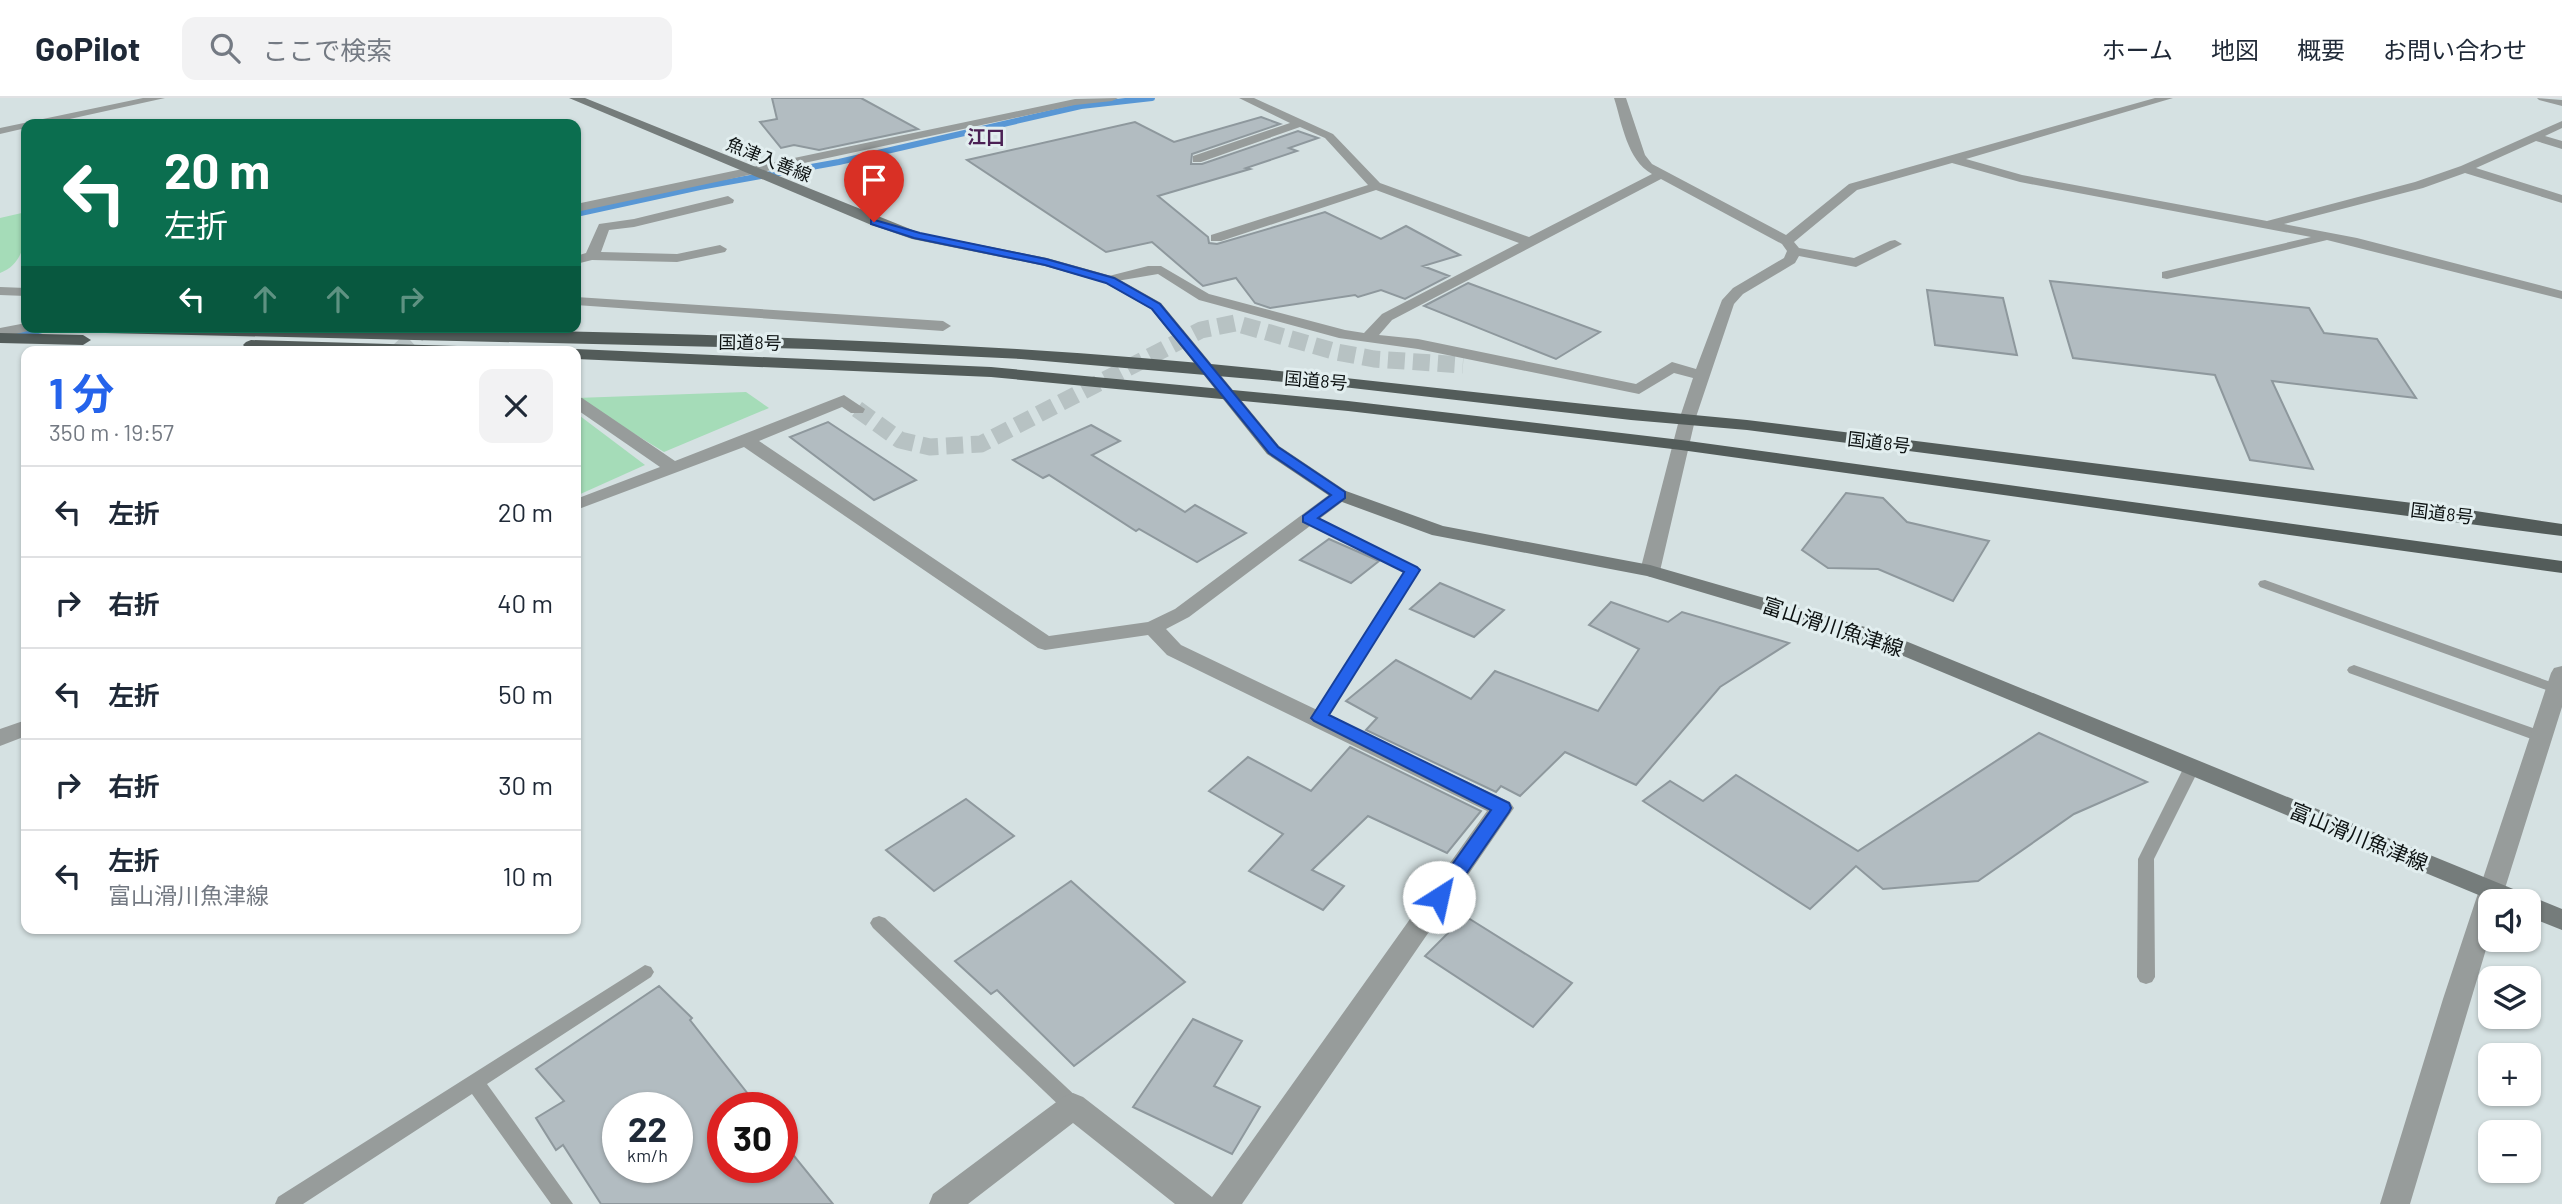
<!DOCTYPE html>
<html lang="ja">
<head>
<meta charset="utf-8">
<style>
  :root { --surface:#fff; --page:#f2f2f3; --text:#1f2937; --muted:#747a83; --line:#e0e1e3; --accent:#2563eb }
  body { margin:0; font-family:Barlow,"Noto Sans JP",sans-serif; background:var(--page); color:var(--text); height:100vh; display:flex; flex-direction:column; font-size:26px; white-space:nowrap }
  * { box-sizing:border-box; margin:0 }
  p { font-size:23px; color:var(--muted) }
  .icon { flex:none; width:38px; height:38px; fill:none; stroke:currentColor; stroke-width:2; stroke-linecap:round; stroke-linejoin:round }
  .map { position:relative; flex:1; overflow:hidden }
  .panel { position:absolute; left:21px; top:248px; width:560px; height:588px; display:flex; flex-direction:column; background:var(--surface); border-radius:14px; box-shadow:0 2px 5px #0004 }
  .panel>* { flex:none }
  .banner { position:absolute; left:21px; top:21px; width:560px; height:214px; border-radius:14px; box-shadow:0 2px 5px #0004; background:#0b6e4f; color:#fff; overflow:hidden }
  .tools { position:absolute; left:2478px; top:791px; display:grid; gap:14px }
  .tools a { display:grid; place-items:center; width:63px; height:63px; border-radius:14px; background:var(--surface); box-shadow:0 2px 5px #0004; font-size:35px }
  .speed { position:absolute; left:602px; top:994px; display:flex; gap:14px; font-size:35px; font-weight:700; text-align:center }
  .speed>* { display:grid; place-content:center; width:91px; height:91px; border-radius:50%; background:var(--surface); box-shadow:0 2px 5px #0004; line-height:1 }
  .speed small { font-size:18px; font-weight:400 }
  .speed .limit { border:10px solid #d22; background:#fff; color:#111 }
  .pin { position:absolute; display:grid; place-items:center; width:60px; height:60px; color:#fff; margin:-72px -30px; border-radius:50% 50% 50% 0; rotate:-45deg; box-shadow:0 0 7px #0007 }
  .pin .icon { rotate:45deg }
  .me { position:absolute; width:77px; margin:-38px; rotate:35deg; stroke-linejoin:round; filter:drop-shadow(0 0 5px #0008) }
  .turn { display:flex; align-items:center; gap:24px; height:147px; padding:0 28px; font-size:32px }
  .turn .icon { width:91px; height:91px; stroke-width:2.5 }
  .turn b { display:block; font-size:49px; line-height:60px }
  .lanes { display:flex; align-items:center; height:66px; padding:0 28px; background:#0003; justify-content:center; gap:35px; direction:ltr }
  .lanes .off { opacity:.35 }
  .round { display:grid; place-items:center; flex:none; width:74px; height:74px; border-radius:14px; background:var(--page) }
  .headline { display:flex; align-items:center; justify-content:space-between; height:119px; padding:0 28px }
  h1 { font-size:42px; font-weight:700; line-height:52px; color:var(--accent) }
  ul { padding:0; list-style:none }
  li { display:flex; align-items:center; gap:21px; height:91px; padding:0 28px; border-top:2px solid var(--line) }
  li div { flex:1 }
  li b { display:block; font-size:26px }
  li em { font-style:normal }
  header { display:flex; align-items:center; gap:42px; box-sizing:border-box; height:98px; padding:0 35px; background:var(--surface); border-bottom:2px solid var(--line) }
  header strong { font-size:33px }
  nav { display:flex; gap:38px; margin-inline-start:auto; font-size:24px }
  .search { width:490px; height:63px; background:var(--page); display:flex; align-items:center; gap:18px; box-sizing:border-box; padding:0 24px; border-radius:14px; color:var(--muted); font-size:26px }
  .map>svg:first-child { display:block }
</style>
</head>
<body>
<header>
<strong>GoPilot</strong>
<div class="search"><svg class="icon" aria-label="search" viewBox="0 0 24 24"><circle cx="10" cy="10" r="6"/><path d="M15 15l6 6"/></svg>ここで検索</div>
<nav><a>ホーム</a><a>地図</a><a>概要</a><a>お問い合わせ</a></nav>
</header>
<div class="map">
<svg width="2562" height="1106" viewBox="0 0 2562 1106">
  <rect width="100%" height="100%" fill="#d5e1e2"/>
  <g fill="#a5dcb8">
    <path d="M26 114C26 138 26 165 0 175V120Z"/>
    <path d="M746 294 769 310 664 354 576 300Z"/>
    <path d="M576 315 645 367 576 398Z"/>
  </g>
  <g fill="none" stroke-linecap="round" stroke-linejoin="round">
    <path stroke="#5897d5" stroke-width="6" d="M576 116 700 89 839 64 1081 8 1152 0"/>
    <path stroke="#5897d5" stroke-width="8" d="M0 241 50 229"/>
  </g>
  <g fill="#b2bcc1" stroke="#8e989d" stroke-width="2" fill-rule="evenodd">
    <path d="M772 0H861L918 31 819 52 794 47 781 50 760 24 777 21Z"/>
    <path d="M1261 19 1280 26 1192 56 1191 66H1202L1298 33 1318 40 1289 50 1297 53 1246 70 1250 71 1158 98 1208 139 1209 145 1217 146 1325 114 1381 141 1406 128 1460 157 1423 168 1449 178 1405 201 1381 192 1358 199 1355 197 1270 210 1255 205 1236 180 1203 188 1152 144 1106 154 967 62 1135 24 1174 44Z"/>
    <path d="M2050 183 2309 210 2324 235 2377 241 2416 300 2272 283 2313 371 2250 362 2215 277 2073 260Z"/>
    <path d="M1468 185 1600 234 1556 261 1424 208Z"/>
    <path d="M1927 192 2003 200 2017 257 1935 247Z"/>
    <path d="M828 324 916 382 874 402 790 339Z"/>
    <path d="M1091 327 1120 343 1092 357 1185 414 1195 407 1246 435 1197 464 1139 431 1136 433 1049 377 1043 380 1013 362Z"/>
    <path d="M1846 395 1883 400 1907 424 1989 443 1953 503 1878 471 1828 470 1802 452Z"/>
    <path d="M1329 441 1370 459 1379 463 1351 485 1300 462Z"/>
    <path d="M1440 485 1504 512 1474 539 1410 511Z"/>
    <path d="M1611 504 1668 524 1682 514 1789 545 1720 589 1636 687 1565 654 1520 698 1501 688 1496 694 1366 632 1377 620 1346 603 1396 562 1471 601 1495 573 1598 613 1639 551 1589 527Z"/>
    <path d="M2039 635 2147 684 2074 716 1978 783 1883 791 1856 768 1810 811 1643 703 1670 683 1703 703 1736 677 1858 753Z"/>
    <path d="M1350 649 1481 713 1447 755 1368 718 1312 772 1344 788 1323 812 1249 773 1283 736 1209 693 1248 659 1311 693Z"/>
    <path d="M966 701 1014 738 934 793 886 752Z"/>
    <path d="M1071 783 1185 884 1074 968 997 892 991 896 955 863Z"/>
    <path d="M1465 818 1572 885 1533 929 1425 858Z"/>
    <path d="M659 888 692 920 690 922 759 1010H723V1069H782V1043L833 1106H601L563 1047 556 1052 536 1020 564 1003 536 971ZM618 1010H677V1069H618Z"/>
    <path d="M1193 921 1242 943 1214 988 1260 1009 1232 1056 1133 1009Z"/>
  </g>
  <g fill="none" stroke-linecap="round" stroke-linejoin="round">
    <g stroke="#b7c2c3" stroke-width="17" stroke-dasharray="17 8" stroke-linecap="butt">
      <path d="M398 254 425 229"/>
      <path d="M857 311 900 342 930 349 981 346 1201 232 1235 225 1337 254 1374 261 1463 267"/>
    </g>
    <g fill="#979c9b" fill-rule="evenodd">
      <path d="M1308 417 1419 472 1324 623 1319 625 1312 620 1405 473 1304 424 1302 421Z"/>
      <path d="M2265 482 2562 588V594H2552L2260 489 2258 486 2260 483Z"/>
      <path d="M2354 567 2547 635 2550 639 2547 643H2537L2349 575 2347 572 2349 569Z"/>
      <path d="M2192 664 2197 665 2200 669 2154 761 2155 879 2152 884 2146 886 2140 884 2137 879 2138 761 2184 669 2187 665Z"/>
      <path d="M879 818 885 820 1080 1002 1083 1008 1080 1014 1073 1017 1066 1014 873 830 870 825 873 820Z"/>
      <path d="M645 867 651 869 654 874 651 879 487 986 573 1106H551L472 996 303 1106H275L278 1099Z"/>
    </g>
    <g fill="#979c9b" fill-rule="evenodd">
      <path d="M143 0H165L47 26H26V30L0 36V30Z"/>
      <path d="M1118 0 1112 3 1075 7 576 114V106L1075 1Z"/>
      <path d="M1239 0H1254L1333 36 1380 85 1529 139 1652 76C1627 62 1622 25 1614 0H1626L1645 57 1652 66 1786 137 1849 86 2155 0H2173L1966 61 2022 77 2267 123 2415 84 2461 68 2562 23V30L2545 38 2562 43V51L2536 43 2476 70 2562 97V105L2465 75 2423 90 2284 126 2357 140 2562 193V201L2327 142 2167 181 2162 180V174L2311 139 2020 84 1952 65 1857 92 1794 144 1799 150 1854 160 1890 143 1895 142 1902 146 1856 169 1799 158 1795 165 1743 196 1734 206 1695 322 1660 473 1650 479 1640 473 1679 322 1693 280 1674 275 1639 296 1418 251 1339 240 1199 202 1158 176 1105 185V179L1148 168H1161L1209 196 1345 232 1364 235 1382 216 1519 145 1376 92 1221 143H1211V137L1368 87 1325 40 1300 29 1201 64H1193V58L1290 25ZM1661 81 1782 146 1787 153 1784 160 1733 190 1722 202 1696 271 1672 264 1636 286 1418 241 1379 237 1392 222Z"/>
      <path d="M2537 0 2562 2V8L2539 2Z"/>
      <path d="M728 98 734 102 733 105 634 129 609 132 601 154 677 156 720 147 727 151 725 154 677 164 592 162 576 166V158L586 155 599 126 634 121Z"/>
      <path d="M0 189 26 190V198L0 197Z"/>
      <path d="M576 199 943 223 951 228 943 233 576 207Z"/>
      <path d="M26 225V229H34L32 232 0 240V230Z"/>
      <path d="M844 297 865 311 863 315H851L842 309 759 343 1049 538 1148 524 1175 511 1334 393H1346L1349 397 1346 401 1189 519 1166 531 1181 547 1510 704 1514 710 1242 1106H1175L1073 1025 968 1106H929L933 1096 1063 999 1073 995 1083 999 1212 1099 1487 713 1167 557 1148 537 1045 552 1038 550 744 349 576 412V401L660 369 576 311V299L582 300 675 363Z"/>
      <path d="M2562 568V609L2501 803H2490V838L2410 1106H2380L2443 901 2551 575 2554 570Z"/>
      <path d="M26 622V638L0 648V631Z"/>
    </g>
    <path fill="#757c7b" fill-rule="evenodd" d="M569 0H585L920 135 1047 160 1115 179 1161 205 1279 348 1346 393 1443 428 1650 467 1886 535 2562 811V832L2529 819V803H2493L1872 545 1647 478 1432 437 1334 401 1267 356 1151 211 1105 185 1045 168 912 141 869 126Z"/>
    <g fill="#535c5a" fill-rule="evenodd">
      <path d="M55 229C375 229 697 232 1017 251 1261 265 1504 301 1747 322L2469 412 2562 426V438L1747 332 1631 322 1343 289 1021 261 812 251 62 234Z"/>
      <path d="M0 235 83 237 91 242 83 247 0 245Z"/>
      <path d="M251 242 491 249 499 254H323L246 250 243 247 246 244Z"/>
      <path d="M576 251 991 269 1348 303 1681 342 2562 463V475L1681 352 1348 313 991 279 576 261V254H570Z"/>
    </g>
  </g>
  <path fill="#2563eb" stroke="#184099" stroke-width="2" d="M871 121 920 135 1046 161 1114 180 1160 206 1278 349 1345 394V400L1318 420 1417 469 1420 472 1329 617 1509 705 1511 710 1509 714 1446 805 1439 807 1432 805 1429 799 1491 712 1314 623 1311 620 1404 474 1303 424V418L1331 397 1269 355 1152 211 1106 185 1045 167 914 140 871 126Z"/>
  <g text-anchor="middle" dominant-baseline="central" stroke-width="6" stroke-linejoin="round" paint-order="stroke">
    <g font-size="18" fill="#0d1212" stroke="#e2eeef">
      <text transform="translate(769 61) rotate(22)">魚津入善線</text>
      <text transform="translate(750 244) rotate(1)">国道8号</text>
      <text transform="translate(1316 282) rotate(5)">国道8号</text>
      <text transform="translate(1879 344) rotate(7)">国道8号</text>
      <text transform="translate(2442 415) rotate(7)">国道8号</text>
    </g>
    <g font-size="19" font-weight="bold" fill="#4b2054" stroke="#e2eeef">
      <text x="986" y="38">江口</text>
    </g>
    <g font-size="21" fill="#0d1212" stroke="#e2eeef">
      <text transform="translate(1833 528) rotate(18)">富山滑川魚津線</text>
      <text transform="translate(2359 738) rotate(22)">富山滑川魚津線</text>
    </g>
  </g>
</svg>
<div class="tools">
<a><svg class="icon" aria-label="sound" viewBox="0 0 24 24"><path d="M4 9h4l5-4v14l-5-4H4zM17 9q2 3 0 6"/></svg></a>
<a><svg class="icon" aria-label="layers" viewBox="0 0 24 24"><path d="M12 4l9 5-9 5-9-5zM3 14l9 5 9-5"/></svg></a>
<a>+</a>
<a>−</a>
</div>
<div class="speed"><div>22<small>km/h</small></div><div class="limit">30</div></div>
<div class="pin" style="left:874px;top:124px;background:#d93025"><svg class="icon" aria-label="arrive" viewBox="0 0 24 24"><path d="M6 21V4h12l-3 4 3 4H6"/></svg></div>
<svg class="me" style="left:1439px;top:799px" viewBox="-20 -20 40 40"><circle r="19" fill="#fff"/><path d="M0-13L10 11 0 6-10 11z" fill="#2563eb"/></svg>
<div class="banner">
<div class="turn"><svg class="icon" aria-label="left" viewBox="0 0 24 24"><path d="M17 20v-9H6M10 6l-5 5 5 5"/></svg><div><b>20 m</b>左折</div></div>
<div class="lanes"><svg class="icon" aria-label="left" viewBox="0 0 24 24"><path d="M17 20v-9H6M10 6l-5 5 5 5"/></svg><svg class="icon off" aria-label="ahead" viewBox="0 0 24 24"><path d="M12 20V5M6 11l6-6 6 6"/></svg><svg class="icon off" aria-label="ahead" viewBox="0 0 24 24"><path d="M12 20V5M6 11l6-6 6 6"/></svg><svg class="icon off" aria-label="right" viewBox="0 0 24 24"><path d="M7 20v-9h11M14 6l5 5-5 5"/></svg></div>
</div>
<section class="panel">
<div class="headline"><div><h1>1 分</h1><p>350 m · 19:57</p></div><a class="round"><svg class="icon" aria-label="close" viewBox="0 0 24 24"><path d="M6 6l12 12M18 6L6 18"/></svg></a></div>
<ul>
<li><svg class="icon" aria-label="left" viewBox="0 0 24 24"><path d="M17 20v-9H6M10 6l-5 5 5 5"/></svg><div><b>左折</b></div><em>20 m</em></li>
<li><svg class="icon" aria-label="right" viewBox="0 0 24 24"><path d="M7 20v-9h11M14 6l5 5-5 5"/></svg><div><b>右折</b></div><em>40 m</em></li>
<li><svg class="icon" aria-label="left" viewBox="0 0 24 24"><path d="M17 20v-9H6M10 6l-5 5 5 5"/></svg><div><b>左折</b></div><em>50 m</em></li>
<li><svg class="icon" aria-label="right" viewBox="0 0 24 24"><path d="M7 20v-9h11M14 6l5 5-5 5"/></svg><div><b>右折</b></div><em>30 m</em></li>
<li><svg class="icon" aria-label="left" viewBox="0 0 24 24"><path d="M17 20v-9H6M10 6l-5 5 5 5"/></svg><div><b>左折</b><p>富山滑川魚津線</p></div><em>10 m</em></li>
</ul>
</section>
</div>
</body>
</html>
